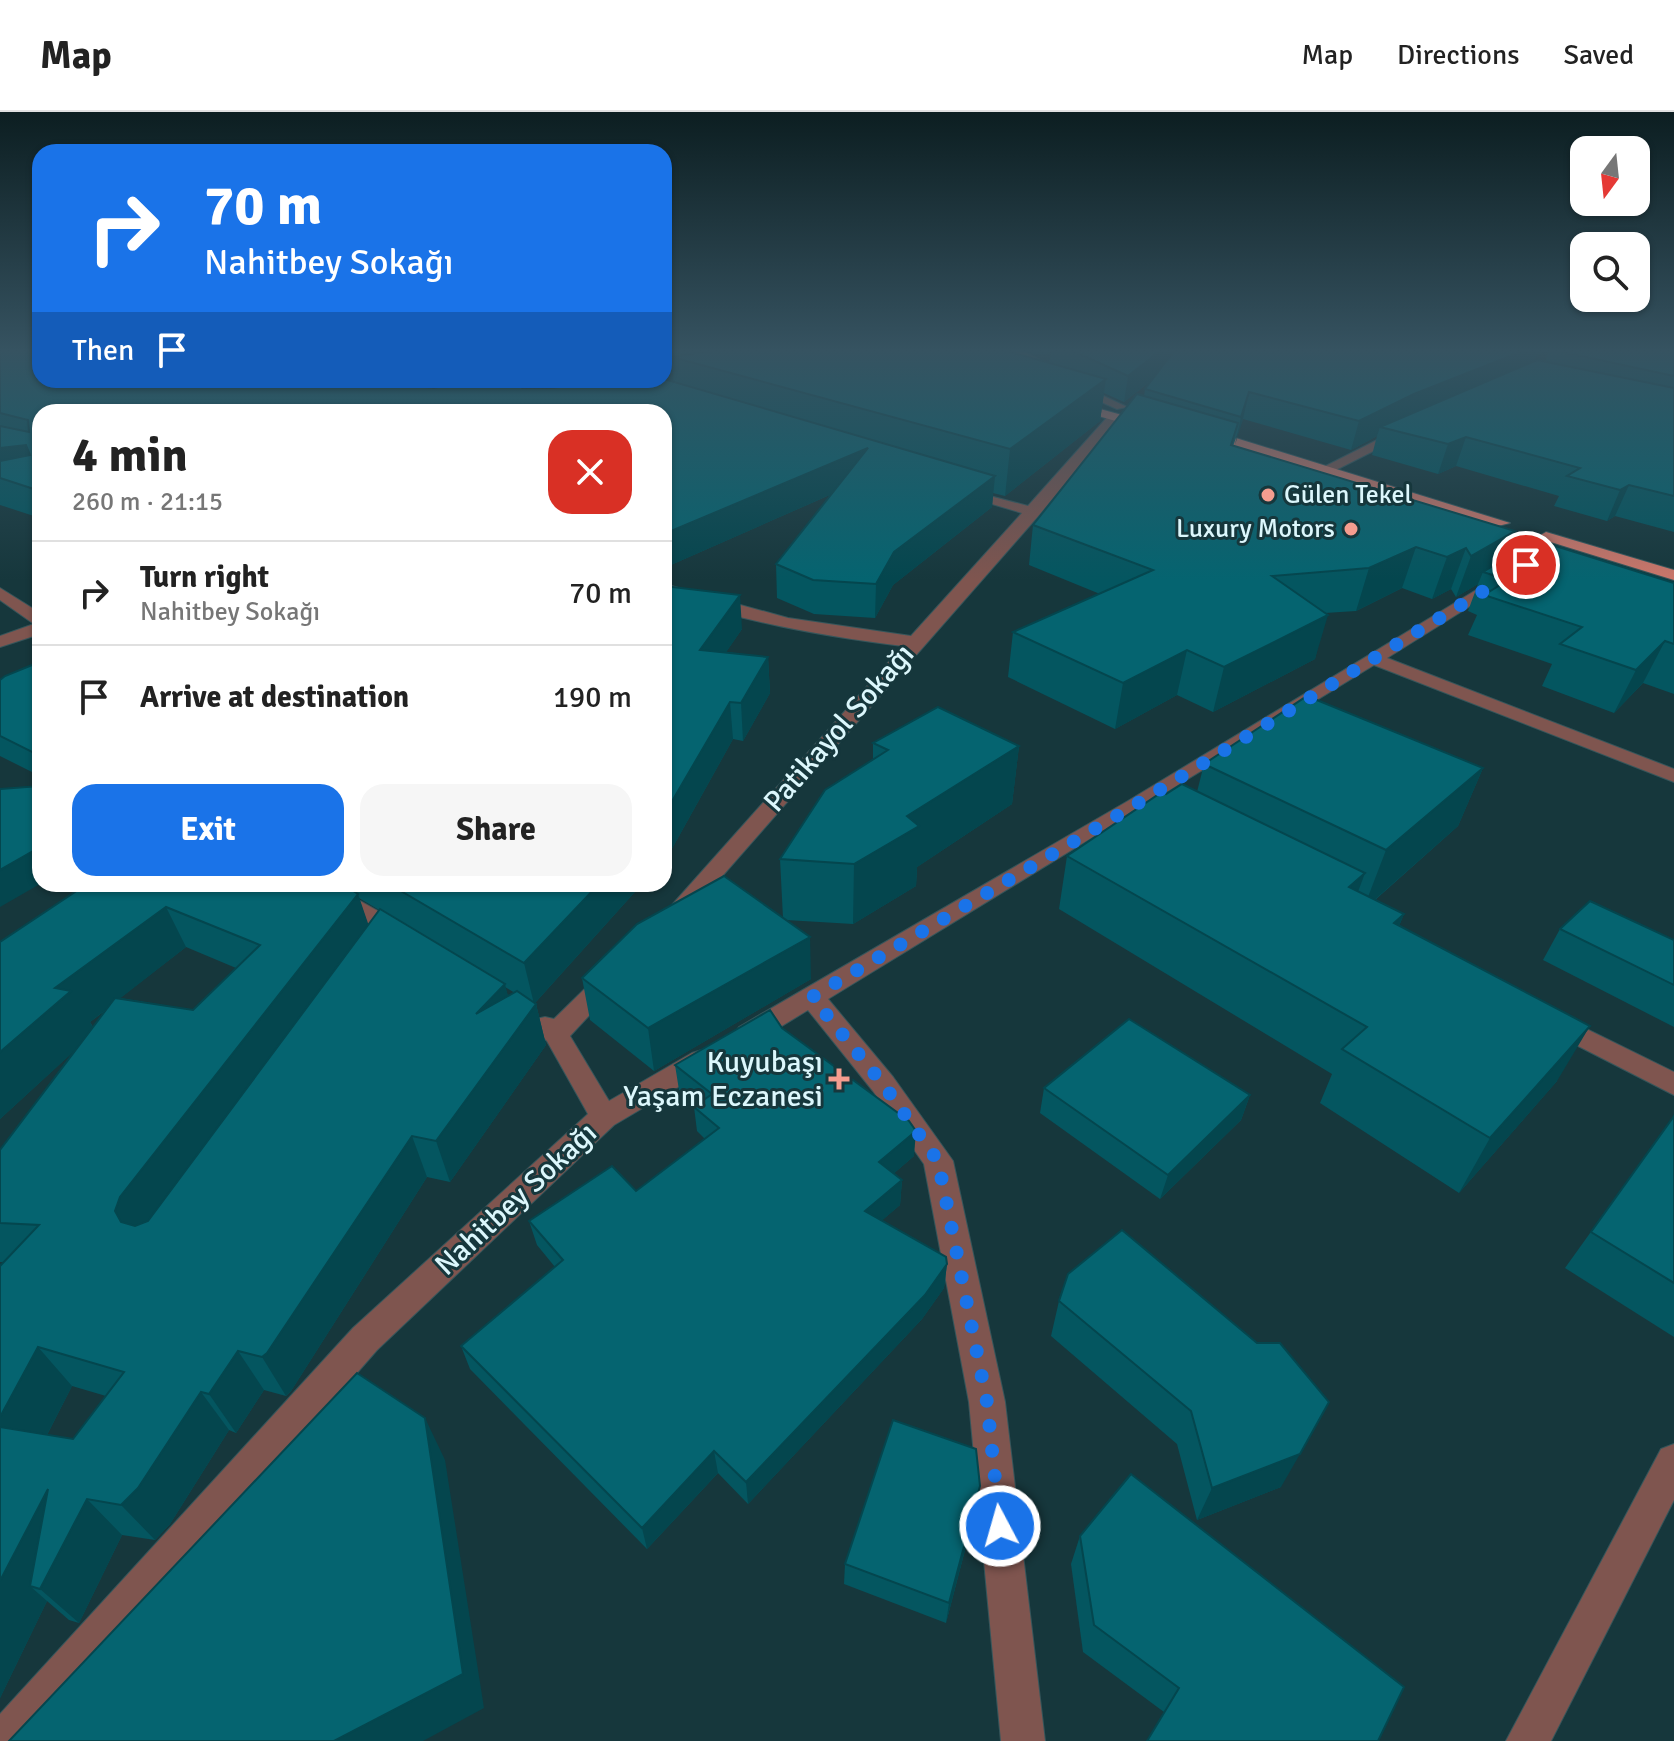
<!DOCTYPE html>
<html lang="en">
<head>
<meta charset="utf-8">
<style>
  :root { --surface:#fff; --page:#f6f6f6; --text:#222; --muted:#767676; --line:#e0e0e0; --accent:#1a73e8 }
  body { margin:0; font-family:Signika,sans-serif; background:var(--page); color:var(--text); height:100vh; display:flex; flex-direction:column; font-size:30px; white-space:nowrap }
  * { box-sizing:border-box; margin:0 }
  p { font-size:26px; color:var(--muted) }
  .icon { flex:none; width:44px; height:44px; fill:none; stroke:currentColor; stroke-width:2; stroke-linecap:round; stroke-linejoin:round }
  .map { position:relative; flex:1; overflow:hidden }
  .sheet { position:absolute; left:32px; top:292px; width:640px; height:488px; display:flex; flex-direction:column; background:var(--surface); border-radius:24px; box-shadow:0 2px 6px #0004 }
  .sheet>* { flex:none }
  .hud { position:absolute; left:32px; top:32px; width:640px; height:244px; border-radius:24px; box-shadow:0 2px 6px #0004; background:#1a73e8; color:#fff; overflow:hidden }
  .needle { width:52px; rotate:195deg }
  .fabs { position:absolute; left:1570px; top:24px; display:grid; gap:16px }
  .fabs a { display:grid; place-items:center; width:80px; height:80px; border-radius:16px; background:var(--surface); box-shadow:0 2px 6px #0004; font-size:40px }
  .pin { position:absolute; display:grid; place-items:center; width:68px; height:68px; color:#fff; margin:-34px; border:4px solid #fff; border-radius:50%; box-shadow:0 2px 8px #0007 }
  .me { position:absolute; width:88px; margin:-44px; rotate:354deg; stroke-linejoin:round; filter:drop-shadow(0 0 6px #0008) }
  .turn { display:flex; align-items:center; gap:28px; height:168px; padding:0 40px; font-size:36px }
  .turn .icon { width:104px; height:104px; stroke-width:2.5 }
  .turn b { display:block; font-size:56px; line-height:68px }
  .then { display:flex; align-items:center; height:76px; padding:0 40px; background:#0003; gap:16px; font-size:30px }
  .round { display:grid; place-items:center; flex:none; width:84px; height:84px; border-radius:24px; background:var(--page) }
  .head { display:flex; align-items:center; justify-content:space-between; height:136px; padding:0 40px }
  h1 { font-size:48px; font-weight:800; line-height:60px }
  .button { display:flex; gap:16px; margin-top:auto; padding:16px 40px }
  .button a { flex:1; height:92px; border-radius:24px; background:var(--accent); color:#fff; font-size:32px; font-weight:800; line-height:92px; text-align:center }
  .button a+a { background:var(--page); color:var(--text) }
  ul { padding:0; list-style:none }
  li { display:flex; align-items:center; gap:24px; height:104px; padding:0 40px; border-top:2px solid var(--line) }
  li div { flex:1 }
  li b { display:block; font-size:30px }
  li em { font-style:normal }
  header { display:flex; align-items:center; gap:48px; box-sizing:border-box; height:112px; padding:0 40px; background:var(--surface); border-bottom:2px solid var(--line) }
  header strong { font-size:38px }
  nav { display:flex; gap:44px; margin-inline-start:auto; font-size:28px }
  .map>svg:first-child { display:block }
</style>
</head>
<body>
<header>
<strong>Map</strong>
<nav><a>Map</a><a>Directions</a><a>Saved</a></nav>
</header>
<div class="map">
<svg width="1674" height="1629" viewBox="0 0 1674 1629">
  <rect width="100%" height="100%" fill="#16373c"/>
  <g fill="none" stroke-linecap="round" stroke-linejoin="round">
    <defs>
      <g id="minor">
        <path d="M1007 239H1022L1038 247 1067 267 1127 295 1117 297 1059 271Z"/>
        <path d="M1111 301 1121 304 1039 403 688 803H672L668 798 672 793 903 534C822 524 742 510 664 482V472L788 506 911 524 1022 401 959 382V376L1028 394Z"/>
        <path d="M1401 316 1407 320 1405 323 1318 367 1306 364Z"/>
        <path d="M1501 463 1507 465V471L1387 546 1674 657V670L1374 553 828 887 893 965 953 1049 1005 1290 1045 1629H1001L969 1290 924 1052 873 979 808 898 757 929 748 932 739 929 735 922 739 915 1128 689Z"/>
        <path d="M0 476 40 501V522L0 535V524L34 512 0 488Z"/>
        <path d="M302 772H330L408 816 411 822 399 830 390 828Z"/>
        <path d="M608 860 617 863 621 869 570 924 609 989 692 941 702 938 712 941 716 948 712 955 614 1013 377 1238 34 1629H0V1602L353 1216 588 1002 547 929 532 914 536 907 545 905 554 907 599 863Z"/>
        <path d="M1556 902 1674 960V983L1547 918 1543 911 1547 904Z"/>
        <path d="M1674 1332V1388L1551 1629H1506L1661 1337Z"/>
      </g>
      <g id="primary">
        <path d="M1071 289 1151 311 1153 314 1147 318 1067 295V291Z"/>
        <path d="M1202 318H1210L1510 411 1498 414 1202 324Z"/>
        <path d="M1481 412 1565 438 1568 441 1560 446 1476 419 1474 416Z"/>
        <path d="M1546 420 1674 458V468L1541 427 1539 424Z"/>
      </g>
    </defs>
    <use href="#minor" stroke="#36565b" stroke-width="2"/>
    <use href="#primary" stroke="#36565b" stroke-width="2"/>
    <use href="#minor" fill="#7f554f" fill-rule="evenodd"/>
    <use href="#primary" fill="#ca766a" fill-rule="evenodd"/>
  </g>
  <g fill="#045660" fill-rule="evenodd">
    <path d="M0 239 40 268H664V239L1018 242 1049 251 1051 240 1036 243 1029 239H1542L1532 250H1545L1549 239H1674V420L1615 404 1607 409 1554 394 1559 384 1456 354 1438 362 1372 343 1377 324 1351 338 1243 307 1233 334 1515 419 1504 447 1674 471V582L1643 571 1614 601 1542 574 1552 552 1468 523 1477 503 1468 499 1478 472 1456 485 1451 477 1432 487 1402 476 1356 499 1325 501 1315 547 1213 600 1177 583 1115 617 1008 565 1013 520 1100 482 1029 453 1033 413 1144 284 1145 277 1152 268 1124 290 1104 281 1100 309 1005 384 993 381 992 395 893 473 875 506 814 502 777 486 776 452 832 382 664 456V300H40V406L0 393Z"/>
    <path d="M664 474 742 517 726 540 768 545 770 581 743 629 733 627 669 742Z"/>
    <path d="M40 553V664L0 644V568Z"/>
    <path d="M873 631 1019 634 1012 692 917 755 916 774 853 812 786 808 811 867 654 959 590 908 582 866 783 806 780 747 873 648Z"/>
    <path d="M1204 652 1483 656 1458 714 1375 788 1404 802 1399 814 1557 969 1459 1081 1320 991 1332 962 1059 797 1067 744 1197 680Z"/>
    <path d="M87 772H642L535 891 536 892 546 933 450 1070 427 1065 291 1279 286 1284 264 1278 236 1321 229 1318 170 1412 155 1428 122 1423 79 1511 69 1508 47 1489 0 1586V1154L4 1150H0V1038L74 939 0 1007V830ZM359 786 379 798 368 813ZM186 835 236 856 193 898 120 886ZM505 875 515 881 508 884ZM106 898 93 915 90 910ZM72 1274 106 1284 73 1327 47 1323Z"/>
    <path d="M1560 817 1674 828V915L1543 848Z"/>
    <path d="M782 916 914 1044 893 1062 902 1068 900 1093 881 1109 947 1152 944 1176 922 1207 748 1392 718 1361 647 1437 470 1257 461 1234 555 1155 537 1133 529 1109 636 1079 705 1027 697 1019 694 995 697 992 679 978 675 953Z"/>
    <path d="M1044 976 1250 983 1241 1008 1160 1087 1040 1001Z"/>
    <path d="M1674 1004V1225L1565 1156Z"/>
    <path d="M1059 1189 1257 1231 1281 1375 1197 1408 1177 1332 1051 1224Z"/>
    <path d="M980 1374 976 1396 946 1511 844 1472 845 1452Z"/>
    <path d="M1080 1424 1378 1629 1164 1600 1083 1540 1071 1452Z"/>
  </g>
  <g fill="#04464e">
    <path d="M1036 239H1051L1036 243Z"/>
    <path d="M1160 239H1170L1167 256 1124 290 1128 264Z"/>
    <path d="M1523 239H1542L1520 262 1380 315 1377 324 1351 338 1359 309 1414 282Z"/>
    <path d="M672 249 674 275 664 268V250Z"/>
    <path d="M1106 267 1100 309 1005 384 1010 337Z"/>
    <path d="M431 268H631L412 300 406 273Z"/>
    <path d="M1249 280 1243 307 1235 333 1241 305Z"/>
    <path d="M0 325 26 333 40 362 0 360Z"/>
    <path d="M1466 325 1456 354 1438 362 1448 332Z"/>
    <path d="M868 336V366L664 456V422Z"/>
    <path d="M995 364 992 395 893 473 875 506 876 472 894 440Z"/>
    <path d="M1629 373 1615 404 1607 409 1620 378Z"/>
    <path d="M1515 419 1499 460H1483L1478 472 1456 485 1471 444Z"/>
    <path d="M1416 435 1402 476 1356 499 1369 456Z"/>
    <path d="M1466 436 1451 477 1432 487 1447 445Z"/>
    <path d="M740 483 742 517 703 574 700 538Z"/>
    <path d="M1328 503 1315 547 1213 600 1224 555Z"/>
    <path d="M1665 529 1643 571 1614 601 1636 558Z"/>
    <path d="M1187 538 1177 583 1115 617 1123 571Z"/>
    <path d="M768 545 770 581 743 629 741 591Z"/>
    <path d="M730 590 733 627 669 742 664 748V703Z"/>
    <path d="M1019 634 1012 692 917 755 916 774 853 812 854 752 907 704Z"/>
    <path d="M1483 656 1458 714 1363 798 1386 738Z"/>
    <path d="M40 735V772L0 795V758Z"/>
    <path d="M1365 761 1345 815 1349 775Z"/>
    <path d="M599 772H642L534 892 524 851Z"/>
    <path d="M358 782 372 823 148 1126 121 1110 115 1099 120 1085Z"/>
    <path d="M166 795 186 835 90 910 95 920 0 1007V940L55 876Z"/>
    <path d="M1404 802 1381 856 1394 811Z"/>
    <path d="M810 825 811 867 654 959 648 916Z"/>
    <path d="M505 872 515 913 476 902Z"/>
    <path d="M536 892 546 933 450 1070 436 1029Z"/>
    <path d="M1590 914 1557 969 1459 1081 1490 1026Z"/>
    <path d="M1250 983 1241 1008 1160 1087 1168 1063Z"/>
    <path d="M916 1019 914 1044 878 1075 879 1050Z"/>
    <path d="M412 1024 427 1065 291 1279 286 1284 262 1245Z"/>
    <path d="M902 1068 900 1093 864 1124 865 1099Z"/>
    <path d="M947 1152 944 1176 922 1207 748 1392 746 1370Z"/>
    <path d="M38 1235 72 1274 32 1352 0 1320V1305Z"/>
    <path d="M238 1239 264 1278 236 1321 209 1282Z"/>
    <path d="M201 1280 229 1318 170 1412 155 1428 121 1393Z"/>
    <path d="M425 1306 445 1348 484 1596 423 1629H334Z"/>
    <path d="M714 1339 718 1361 647 1437 642 1416Z"/>
    <path d="M1300 1342 1281 1375 1197 1408 1212 1376Z"/>
    <path d="M980 1374 976 1396 946 1511 949 1491Z"/>
    <path d="M48 1377 87 1387 122 1423 79 1511 40 1477 30 1474 47 1489 0 1586V1469Z"/>
  </g>
  <g fill="#056470" stroke="#04464e" stroke-width="2">
    <path d="M0 239H40V268H207L220 271 273 273 254 268H431L406 273 434 276 472 268H541L520 271 522 276H553L609 268H664V267L995 364 894 440 876 472 813 468 776 452 868 336 664 422V300H40V379L0 366V349L30 343 26 333 0 336V314L29 320 28 308 0 301Z"/>
    <path d="M664 239H710L672 245V249L664 250Z"/>
    <path d="M710 239H1007L1106 267 1010 337 672 245Z"/>
    <path d="M1073 239H1160L1128 264Z"/>
    <path d="M1174 239H1523L1414 282 1359 309 1249 280 1241 305 1145 277Z"/>
    <path d="M1558 239H1674V264Z"/>
    <path d="M1537 248 1674 276V384L1629 373 1620 378 1567 364 1580 356 1466 325 1448 332 1380 315Z"/>
    <path d="M1137 282 1238 311 1231 333 1515 419 1471 444 1466 436 1447 445 1416 435 1369 456 1272 464 1328 503 1224 555 1187 538 1123 571 1013 520 1153 458 1033 413Z"/>
    <path d="M1536 428 1674 471V532L1665 529 1636 558 1560 532 1582 515 1484 483 1508 468 1483 460Z"/>
    <path d="M664 474 740 483 700 538 768 545 741 591 730 590 664 703Z"/>
    <path d="M37 551 40 553V644L0 624V568L5 564Z"/>
    <path d="M1307 584 1483 656 1386 738 1204 652Z"/>
    <path d="M938 595 1019 634 907 704 919 714 854 752 780 747 825 678 888 638 873 631Z"/>
    <path d="M1182 672 1365 761 1349 775 1404 802 1394 811 1590 914 1490 1026 1342 937 1367 915 1067 744 1162 680 1166 682Z"/>
    <path d="M40 674V735L0 758V677Z"/>
    <path d="M724 764 810 825 648 916 582 866 637 812Z"/>
    <path d="M87 772H342L358 782 120 1085 115 1099 121 1110 135 1114 148 1109 380 797 505 872 476 902 517 879 536 892 436 1029 412 1024 267 1241 262 1245 238 1239 209 1282 201 1280 138 1376 121 1393 87 1387 40 1477 30 1474 48 1377 0 1469V1315L73 1327 124 1260 38 1235 0 1305V1154L39 1113 0 1111V1038L115 886 193 898 260 833 166 795 55 876 71 879 0 940V830Z"/>
    <path d="M389 772H599L524 851Z"/>
    <path d="M1590 789 1674 828V873L1560 817Z"/>
    <path d="M770 898 782 916 909 1009 916 1019 879 1050 902 1068 865 1099 946 1145 947 1152 925 1183 746 1370 714 1339 642 1416 461 1234 563 1148 529 1109 612 1054 636 1079 719 1016 694 995 712 982 675 953Z"/>
    <path d="M1129 907 1250 983 1168 1063 1044 976Z"/>
    <path d="M1674 1004V1171L1591 1120Z"/>
    <path d="M1122 1118 1257 1231H1280L1329 1290 1300 1342 1212 1376 1191 1299 1059 1189 1068 1162Z"/>
    <path d="M357 1261 425 1306 463 1562 334 1629H9Z"/>
    <path d="M893 1308 976 1337 980 1374 949 1491 845 1452Z"/>
    <path d="M1131 1362 1404 1575 1378 1629H1147L1179 1576 1094 1513 1080 1424Z"/>
  </g>
  <linearGradient id="sky" x2="0" y2="1"><stop stop-color="#0c1e21"/><stop offset="0.51" stop-color="#365361"/><stop offset="1" stop-color="#365361" stop-opacity="0"/></linearGradient>
  <rect width="1674" height="468" fill="url(#sky)"/>
  <g fill="none" stroke-linecap="round" stroke-linejoin="round">
    <path stroke="#1a73e8" stroke-width="14" stroke-dasharray="0 25.2" d="M1000 1414 987 1290 938 1049 883 972 812 885 1135 693 1526 453"/>
  </g>
  <g fill="#f59d8f" stroke="#16373c" stroke-width="3">
    <circle cx="1268" cy="383" r="8"/>
    <circle cx="1351" cy="417" r="8"/>
    <path d="M835 955h8v8h8v8h-8v8h-8v-8h-8v-8h8z"/>
  </g>
  <g text-anchor="middle" dominant-baseline="central" stroke-width="6" stroke-linejoin="round" paint-order="stroke">
    <g font-size="26" fill="#dcf7fc" stroke="#16373c" text-anchor="start">
      <text x="1284" y="383">Gülen Tekel</text>
      <text x="1335" y="417" text-anchor="end">Luxury Motors</text>
    </g>
    <g font-size="30" fill="#dcf7fc" stroke="#16373c">
      <text transform="translate(839 616) rotate(-49)">Patikayol Sokağı</text>
      <text transform="translate(516 1087) rotate(-43)">Nahitbey Sokağı</text>
    </g>
    <g font-size="30" fill="#dcf7fc" stroke="#16373c" text-anchor="end">
      <text x="823" y="950">Kuyubaşı<tspan x="823" dy="34">Yaşam Eczanesi</tspan></text>
    </g>
  </g>
</svg>
<div class="fabs">
<a><svg class="needle" viewBox="-14 -14 28 28"><path d="M0-13l5 13h-10z" fill="#e53935"/><path d="M0 13l5-13h-10z" fill="#767676"/></svg></a>
<a><svg class="icon" aria-label="search" viewBox="0 0 24 24"><circle cx="10" cy="10" r="6"/><path d="M15 15l6 6"/></svg></a>
</div>
<div class="pin" style="left:1526px;top:453px;background:#d93025"><svg class="icon" aria-label="arrive" viewBox="0 0 24 24"><path d="M6 21V4h12l-3 4 3 4H6"/></svg></div>
<svg class="me" style="left:1000px;top:1414px" viewBox="-20 -20 40 40"><circle r="17" fill="#1a73e8" stroke="#fff" stroke-width="3"/><path d="M0-11L8 9 0 5-8 9z" fill="#fff"/></svg>
<div class="hud">
<div class="turn"><svg class="icon" aria-label="right" viewBox="0 0 24 24"><path d="M7 20v-9h11M14 6l5 5-5 5"/></svg><div><b>70 m</b>Nahitbey Sokağı</div></div>
<div class="then">Then<svg class="icon" aria-label="arrive" viewBox="0 0 24 24"><path d="M6 21V4h12l-3 4 3 4H6"/></svg></div>
</div>
<section class="sheet">
<div class="head"><div><h1>4 min</h1><p>260 m · 21:15</p></div><a class="round" style="background:#d93025;color:#fff"><svg class="icon" aria-label="close" viewBox="0 0 24 24"><path d="M6 6l12 12M18 6L6 18"/></svg></a></div>
<ul>
<li><svg class="icon" aria-label="right" viewBox="0 0 24 24"><path d="M7 20v-9h11M14 6l5 5-5 5"/></svg><div><b>Turn right</b><p>Nahitbey Sokağı</p></div><em>70 m</em></li>
<li><svg class="icon" aria-label="arrive" viewBox="0 0 24 24"><path d="M6 21V4h12l-3 4 3 4H6"/></svg><div><b>Arrive at destination</b></div><em>190 m</em></li>
</ul>
<div class="button"><a>Exit</a><a>Share</a></div>
</section>
</div>
</body>
</html>
